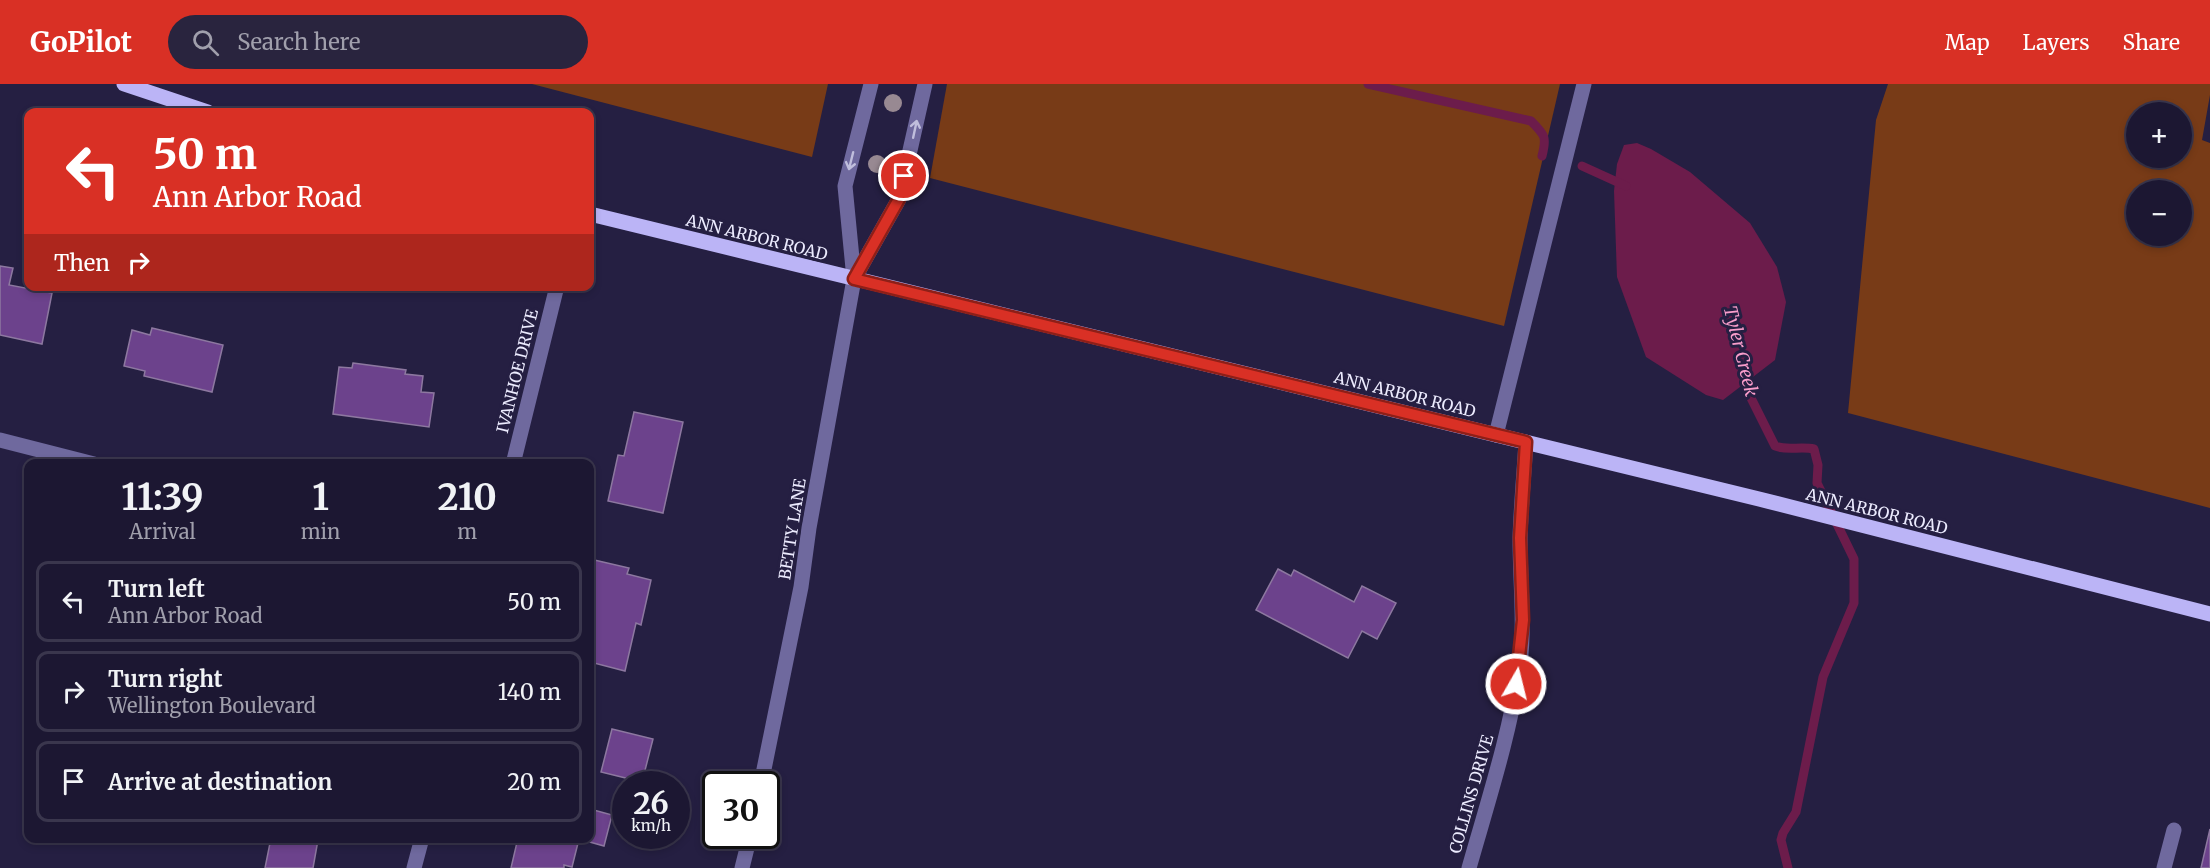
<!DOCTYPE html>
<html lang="en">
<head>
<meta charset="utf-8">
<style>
  :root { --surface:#1c1732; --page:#29243e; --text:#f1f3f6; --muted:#a09fac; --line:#3a364d; --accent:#d93025 }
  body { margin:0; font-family:Merriweather,serif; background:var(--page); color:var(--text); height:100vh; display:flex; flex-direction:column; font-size:22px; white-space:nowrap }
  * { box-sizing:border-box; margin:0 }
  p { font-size:20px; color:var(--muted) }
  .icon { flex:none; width:33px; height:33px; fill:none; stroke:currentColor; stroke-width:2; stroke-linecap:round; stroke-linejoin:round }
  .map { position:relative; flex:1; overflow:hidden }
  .panel { position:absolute; left:24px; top:375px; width:570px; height:384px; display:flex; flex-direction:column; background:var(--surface); border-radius:12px; box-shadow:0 3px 9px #0003,0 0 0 2px var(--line) }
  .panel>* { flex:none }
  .top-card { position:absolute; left:24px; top:24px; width:570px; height:183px; border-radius:12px; box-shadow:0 3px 9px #0003,0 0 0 2px var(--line); background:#d93025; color:#fff; overflow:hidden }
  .controls { position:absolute; left:2126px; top:18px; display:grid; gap:12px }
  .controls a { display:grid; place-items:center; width:66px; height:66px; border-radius:50%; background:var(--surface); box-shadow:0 3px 9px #0003,0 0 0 2px var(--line); font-size:30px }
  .speed { position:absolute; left:612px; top:687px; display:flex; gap:12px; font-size:30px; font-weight:700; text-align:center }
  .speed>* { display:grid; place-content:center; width:78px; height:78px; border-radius:50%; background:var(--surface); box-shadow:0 3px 9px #0003,0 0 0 2px var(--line); line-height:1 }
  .speed small { font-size:15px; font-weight:400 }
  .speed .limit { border:3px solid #111; border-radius:9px; background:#fff; color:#111 }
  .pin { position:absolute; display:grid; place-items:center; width:51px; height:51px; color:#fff; margin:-26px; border:3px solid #fff; border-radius:50%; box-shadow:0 2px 6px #0007 }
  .me { position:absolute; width:66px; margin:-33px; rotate:8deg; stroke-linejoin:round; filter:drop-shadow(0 0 4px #0008) }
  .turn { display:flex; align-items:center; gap:21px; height:126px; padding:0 30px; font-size:27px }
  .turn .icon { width:78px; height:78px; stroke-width:2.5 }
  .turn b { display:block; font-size:42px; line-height:51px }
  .then { display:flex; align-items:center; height:57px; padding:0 30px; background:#0003; gap:12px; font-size:22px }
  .eta { display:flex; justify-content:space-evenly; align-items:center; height:102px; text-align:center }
  .eta b { font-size:36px; font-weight:700; line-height:42px }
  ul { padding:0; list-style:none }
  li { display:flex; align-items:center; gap:18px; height:81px; margin:0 12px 9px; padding:0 18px; border:3px solid var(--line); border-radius:12px }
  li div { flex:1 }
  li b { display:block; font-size:22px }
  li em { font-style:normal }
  header { display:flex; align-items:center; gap:36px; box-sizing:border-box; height:84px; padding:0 30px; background:var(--accent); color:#fff }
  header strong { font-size:28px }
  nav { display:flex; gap:33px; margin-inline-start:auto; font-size:21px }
  .search { width:420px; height:54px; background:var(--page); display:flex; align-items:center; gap:15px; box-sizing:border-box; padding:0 21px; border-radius:33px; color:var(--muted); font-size:22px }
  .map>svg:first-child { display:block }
</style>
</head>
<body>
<header>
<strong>GoPilot</strong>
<div class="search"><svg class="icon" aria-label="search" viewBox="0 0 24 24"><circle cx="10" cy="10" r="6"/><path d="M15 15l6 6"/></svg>Search here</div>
<nav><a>Map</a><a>Layers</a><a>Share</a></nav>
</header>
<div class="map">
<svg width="2210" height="784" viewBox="0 0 2210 784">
  <rect width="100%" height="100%" fill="#251f42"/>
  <g fill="#783b17" fill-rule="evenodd">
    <path d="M532 0H828L812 73Z"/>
    <path d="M947 0H1560L1504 242 930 94Z"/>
    <path d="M1888 0H2210V11L2202 56 2210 59V424L1848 329 1876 36ZM2136 28H2181V74H2136ZM2136 106H2181V152H2136Z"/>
  </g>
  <path fill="#6c1c4b" d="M1637 59 1651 65 1690 88 1750 139 1777 183 1786 218 1775 276 1723 316 1706 311 1646 273 1617 193 1614 107 1617 80 1624 61Z"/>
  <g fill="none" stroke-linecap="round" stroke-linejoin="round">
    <g stroke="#6c1c4b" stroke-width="9">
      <path d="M1368 0 1531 37C1545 51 1547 53 1542 72"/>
      <path d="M1582 82 1626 102"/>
      <path d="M1746 287 1748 308 1775 362C1786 367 1801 362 1814 365L1818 381 1817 399 1854 475V519L1823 593 1796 728 1783 749 1781 756 1788 784"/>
    </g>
  </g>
  <g fill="#6c428c" stroke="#8d78a0" stroke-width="1.5">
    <path d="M0 182 13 184 9 201 52 209 42 260 0 251Z"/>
    <path d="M152 244 223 261 212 308 144 292 145 287 124 282 132 246 150 251Z"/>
    <path d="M353 279 406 286 405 290 423 292 421 308 434 309 429 343 333 330 339 283 352 284Z"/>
    <path d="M634 328 683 338 663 429 608 417 618 371 624 372Z"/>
    <path d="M590 475 629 484 627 490 651 496 641 541 636 539 625 587 590 578Z"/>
    <path d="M1278 485 1291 492 1294 486 1354 518 1362 502 1396 519 1377 555 1362 547 1348 574 1256 526Z"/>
    <path d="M612 645 653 655 642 698 601 688Z"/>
    <path d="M590 725 612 731 604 762 579 755 572 783 564 781V784H511L518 754H590Z"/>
    <path d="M2210 745V784H2201Z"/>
    <path d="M271 754 318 756 313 784H265Z"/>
  </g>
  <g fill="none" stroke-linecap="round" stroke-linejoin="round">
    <g stroke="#6f699e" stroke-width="15">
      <path d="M854 195 899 115 925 0"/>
      <path d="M1496 351 1584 0"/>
      <path d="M0 356 94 380"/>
      <path d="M513 380 557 202"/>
      <path d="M761 700 801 503 809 444 854 195 845 102 871 0"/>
      <path d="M414 784 422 754"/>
      <path d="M742 784 750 752"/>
      <path d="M1469 784C1488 717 1510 650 1520 581 1525 538 1520 497 1520 454 1521 422 1524 390 1526 358"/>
      <path d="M2164 784 2174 746"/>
    </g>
    <g stroke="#bbb4f6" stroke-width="15">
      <path d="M124 0 208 28"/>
      <path d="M590 130 1759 415 2210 530"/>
    </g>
  </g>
  <g fill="#988992">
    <circle cx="893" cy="19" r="9"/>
    <circle cx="877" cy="80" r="9"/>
  </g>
  <defs><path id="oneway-shaft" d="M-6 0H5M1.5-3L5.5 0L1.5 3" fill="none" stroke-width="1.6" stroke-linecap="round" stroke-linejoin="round" transform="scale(1.5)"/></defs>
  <g stroke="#c0bedc">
    <use href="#oneway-shaft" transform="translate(915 45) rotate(-78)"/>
    <use href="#oneway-shaft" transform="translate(851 77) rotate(104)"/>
  </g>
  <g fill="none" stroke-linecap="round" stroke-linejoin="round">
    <defs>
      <path id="route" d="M904 92 899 115 854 195 1526 358 1520 454 1523 536 1516 600"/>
    </defs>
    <use href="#route" stroke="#8d1f18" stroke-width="15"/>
    <use href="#route" stroke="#d93025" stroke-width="10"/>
  </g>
  <g text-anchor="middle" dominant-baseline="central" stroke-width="6" stroke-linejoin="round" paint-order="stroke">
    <g font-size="16" fill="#ecebfe" stroke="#251f42">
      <text transform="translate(757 153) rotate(14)">ANN ARBOR ROAD</text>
      <text transform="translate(517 287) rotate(-76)">IVANHOE DRIVE</text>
      <text transform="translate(1405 310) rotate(14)">ANN ARBOR ROAD</text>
      <text transform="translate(1877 427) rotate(14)">ANN ARBOR ROAD</text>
      <text transform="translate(792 445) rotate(-81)">BETTY LANE</text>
      <text transform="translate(1471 710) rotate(-74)">COLLINS DRIVE</text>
    </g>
    <g font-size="18" font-style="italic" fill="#f99dcb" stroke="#251f42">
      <text transform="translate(1741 267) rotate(76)">Tyler Creek</text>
    </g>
  </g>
</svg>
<div class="controls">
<a>+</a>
<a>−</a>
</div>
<div class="speed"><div>26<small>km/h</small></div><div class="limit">30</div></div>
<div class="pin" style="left:904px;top:92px;background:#d93025"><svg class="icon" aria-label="arrive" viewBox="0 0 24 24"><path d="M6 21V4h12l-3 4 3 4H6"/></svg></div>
<svg class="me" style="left:1516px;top:600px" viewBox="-20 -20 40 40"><circle r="17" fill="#d93025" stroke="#fff" stroke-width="3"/><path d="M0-11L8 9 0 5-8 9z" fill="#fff"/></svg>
<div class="top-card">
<div class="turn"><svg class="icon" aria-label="left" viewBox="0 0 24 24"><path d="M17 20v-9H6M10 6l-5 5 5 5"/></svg><div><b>50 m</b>Ann Arbor Road</div></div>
<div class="then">Then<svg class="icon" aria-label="right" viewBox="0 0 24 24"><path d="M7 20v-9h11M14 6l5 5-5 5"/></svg></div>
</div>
<section class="panel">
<div class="eta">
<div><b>11:39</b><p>Arrival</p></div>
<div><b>1</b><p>min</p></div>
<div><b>210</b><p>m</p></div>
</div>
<ul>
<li><svg class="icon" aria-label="left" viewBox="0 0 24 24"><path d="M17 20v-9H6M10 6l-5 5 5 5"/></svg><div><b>Turn left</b><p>Ann Arbor Road</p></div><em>50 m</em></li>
<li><svg class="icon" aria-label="right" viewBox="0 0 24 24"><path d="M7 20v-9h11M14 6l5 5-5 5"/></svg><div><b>Turn right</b><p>Wellington Boulevard</p></div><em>140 m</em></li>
<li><svg class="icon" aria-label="arrive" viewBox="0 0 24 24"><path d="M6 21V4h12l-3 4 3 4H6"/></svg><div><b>Arrive at destination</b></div><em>20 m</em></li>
</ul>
</section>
</div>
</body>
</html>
